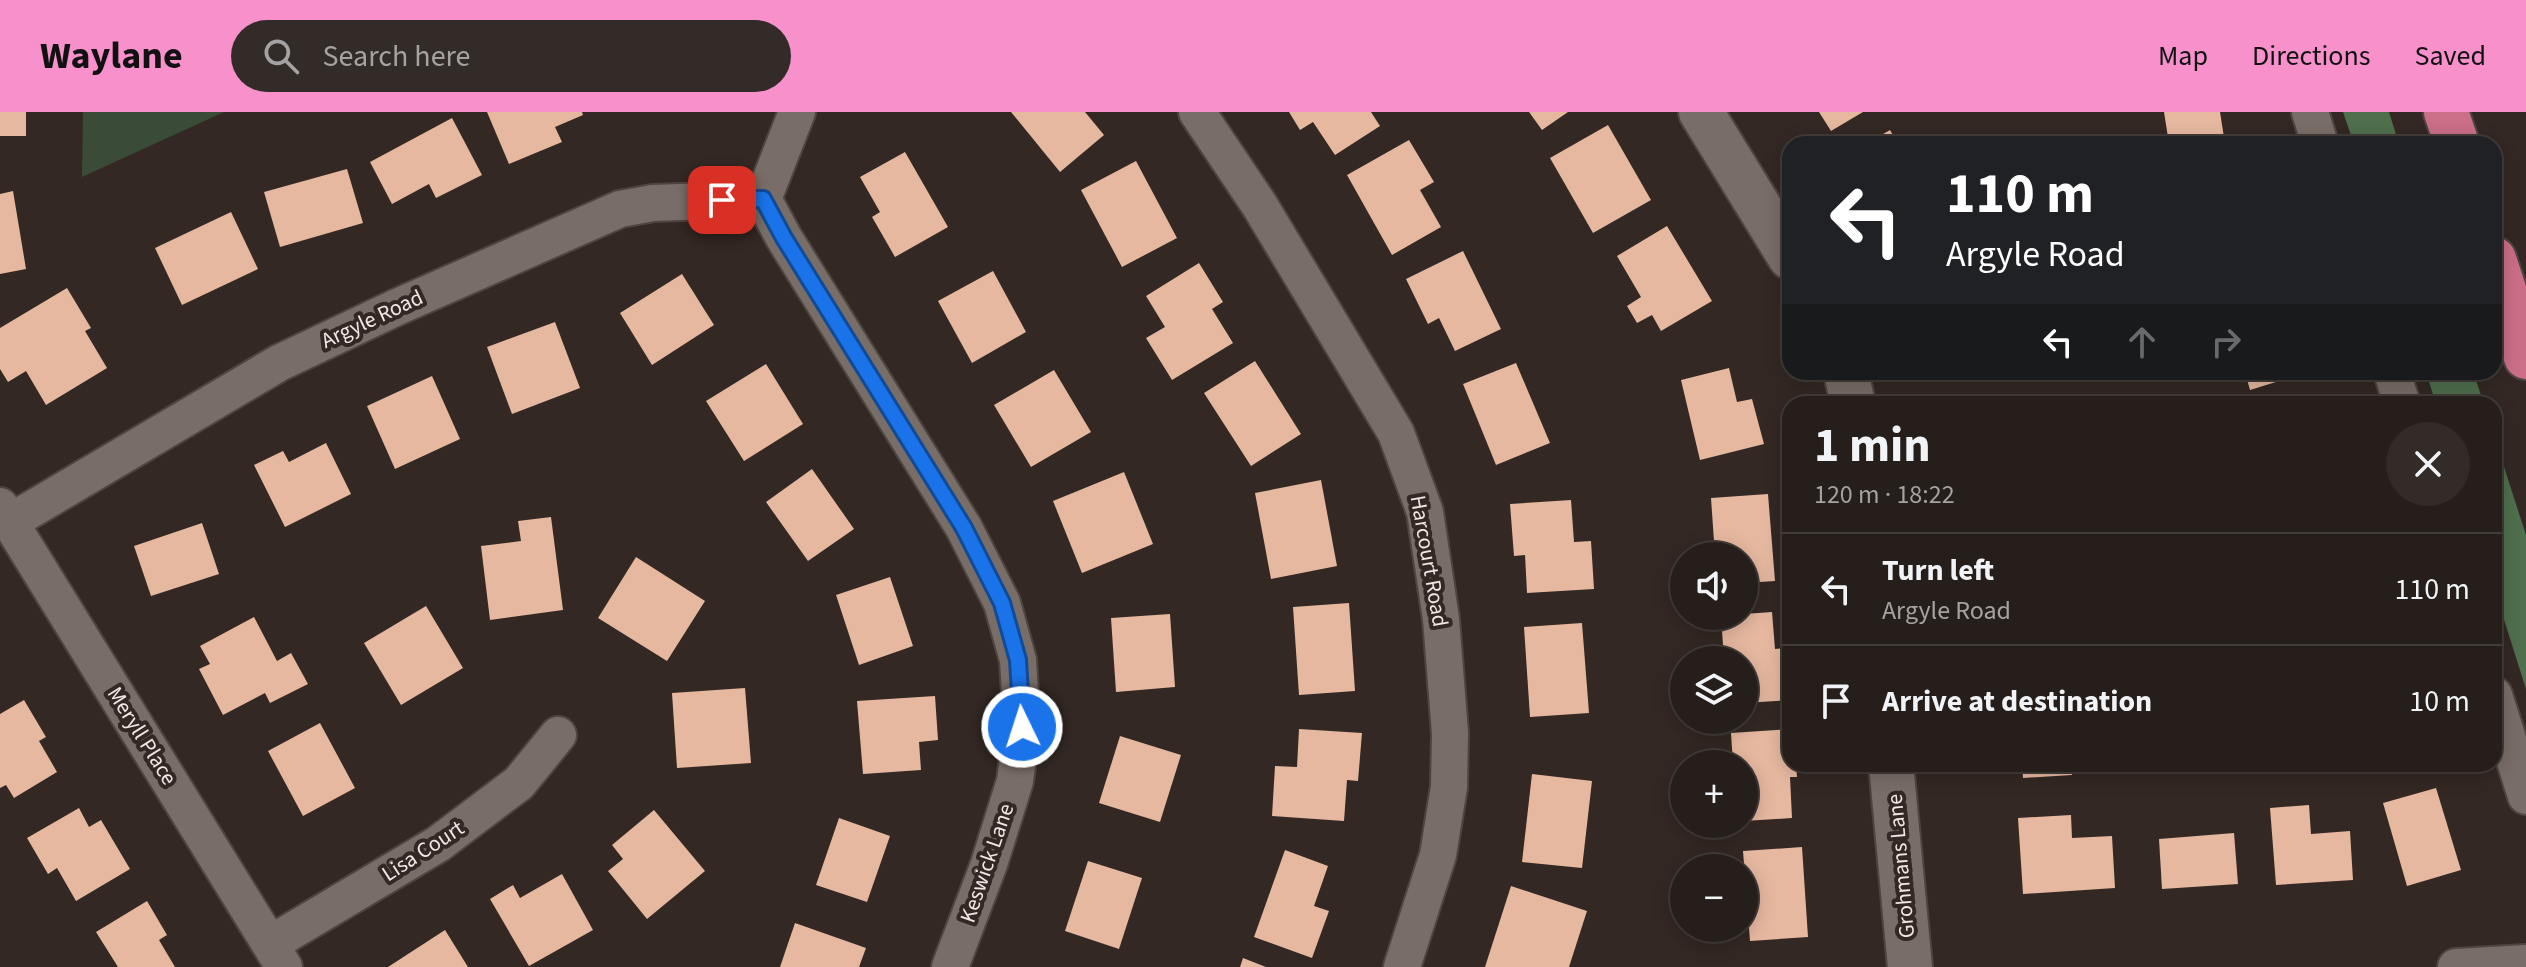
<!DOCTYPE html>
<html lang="en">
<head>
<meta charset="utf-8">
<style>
  :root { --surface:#261e1a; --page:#322b27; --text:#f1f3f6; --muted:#a4a2a2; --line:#423c39; --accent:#f890cc }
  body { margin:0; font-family:"Source Sans 3",sans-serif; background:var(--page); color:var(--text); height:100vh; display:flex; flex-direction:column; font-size:30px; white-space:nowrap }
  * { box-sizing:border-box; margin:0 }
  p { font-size:26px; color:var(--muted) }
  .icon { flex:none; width:44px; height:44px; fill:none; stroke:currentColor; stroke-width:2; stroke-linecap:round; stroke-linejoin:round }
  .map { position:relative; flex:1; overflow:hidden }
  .drawer { position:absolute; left:1782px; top:284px; width:720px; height:376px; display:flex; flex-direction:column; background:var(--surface); border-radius:24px; box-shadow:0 4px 20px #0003,0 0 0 2px var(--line) }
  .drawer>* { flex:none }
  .hud { position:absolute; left:1782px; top:24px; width:720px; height:244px; border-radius:24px; box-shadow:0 4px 20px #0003,0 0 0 2px var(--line); background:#202124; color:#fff; overflow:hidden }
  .tools { position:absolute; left:1670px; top:430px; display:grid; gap:16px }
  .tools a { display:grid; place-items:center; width:88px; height:88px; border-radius:50%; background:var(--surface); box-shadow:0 4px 20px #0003,0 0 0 2px var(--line); font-size:40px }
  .pin { position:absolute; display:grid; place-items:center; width:68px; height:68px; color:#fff; margin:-34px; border-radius:16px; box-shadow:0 4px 12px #0006 }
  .me { position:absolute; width:88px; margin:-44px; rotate:356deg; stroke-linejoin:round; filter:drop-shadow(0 0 6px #0008) }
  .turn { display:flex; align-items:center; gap:28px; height:168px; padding:0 32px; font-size:36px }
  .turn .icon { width:104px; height:104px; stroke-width:2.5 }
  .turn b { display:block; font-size:56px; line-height:68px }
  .lanes { display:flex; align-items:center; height:76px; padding:0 32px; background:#0003; justify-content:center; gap:40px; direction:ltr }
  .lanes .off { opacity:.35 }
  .round { display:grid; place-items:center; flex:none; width:84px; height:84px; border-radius:42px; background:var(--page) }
  .head { display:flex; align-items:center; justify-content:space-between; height:136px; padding:0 32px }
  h1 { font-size:48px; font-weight:700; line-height:60px }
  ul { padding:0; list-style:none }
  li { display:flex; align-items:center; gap:24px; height:112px; padding:0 32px; border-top:2px solid var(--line) }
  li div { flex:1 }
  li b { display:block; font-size:30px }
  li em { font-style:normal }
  header { display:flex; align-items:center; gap:48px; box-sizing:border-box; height:112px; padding:0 40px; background:var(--accent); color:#111 }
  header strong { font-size:38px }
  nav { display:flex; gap:44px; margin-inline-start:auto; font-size:28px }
  .search { width:560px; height:72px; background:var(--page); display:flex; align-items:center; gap:20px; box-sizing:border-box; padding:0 28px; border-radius:44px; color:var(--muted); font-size:30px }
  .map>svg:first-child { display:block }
</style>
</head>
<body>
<header>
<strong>Waylane</strong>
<div class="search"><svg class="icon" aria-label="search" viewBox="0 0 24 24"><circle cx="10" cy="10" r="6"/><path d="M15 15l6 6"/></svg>Search here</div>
<nav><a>Map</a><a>Directions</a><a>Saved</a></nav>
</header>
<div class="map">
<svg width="2526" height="855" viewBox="0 0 2526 855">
  <rect width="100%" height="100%" fill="#332823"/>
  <path fill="#3a4c38" d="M83 0H224L82 65Z"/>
  <g fill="#4f6f4d">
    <path d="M2343 0H2389L2399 32H2354Z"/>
    <path d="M2426 260H2473L2484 292H2436Z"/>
    <path d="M2494 324 2526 423V577L2494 476Z"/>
  </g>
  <g fill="#e6b8a0">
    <rect x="0" y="0" width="26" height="24"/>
    <path d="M487 0H582L583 3 555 15 562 30 509 52Z"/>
    <path d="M1011 0H1085L1104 23 1060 60Z"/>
    <path d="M1289 0H1371L1380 14 1335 43 1313 10 1300 18Z"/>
    <path d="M1529 0H1568L1542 18Z"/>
    <path d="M1819 0H1863L1831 19Z"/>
    <path d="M2164 0H2220L2225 32H2169Z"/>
    <path d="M452 6 482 63 436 86 429 72 392 92 370 50Z"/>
    <path d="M1608 13 1651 88 1593 121 1550 46Z"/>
    <path d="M1890 18 1898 32H1866Z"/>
    <path d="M1409 28 1434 70 1420 78 1441 115 1392 143 1347 63Z"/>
    <path d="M905 40 948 115 895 145 872 105 880 100 860 65Z"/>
    <path d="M1136 49 1177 126 1122 155 1081 78Z"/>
    <path d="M347 57 363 111 280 135 264 80Z"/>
    <path d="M13 79 26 157 0 162V82Z"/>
    <path d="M231 100 258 157 182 193 155 136Z"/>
    <path d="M1667 114 1712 189 1661 219 1652 203 1637 211 1627 194 1641 185 1617 144Z"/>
    <path d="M1463 139 1501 217 1455 239 1439 206 1428 212 1406 167Z"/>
    <path d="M1199 151 1223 190 1212 197 1233 231 1172 268 1146 226 1165 215 1146 184Z"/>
    <path d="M993 159 1026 220 972 251 938 189Z"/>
    <path d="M682 162 714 213 652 253 620 201Z"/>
    <path d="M67 176 91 216 85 219 107 256 46 293 26 259 8 270 0 257V216Z"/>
    <path d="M555 210 580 276 512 302 487 235Z"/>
    <path d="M1255 249 1301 322 1251 354 1204 281Z"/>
    <path d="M1516 251 1550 331 1496 353 1463 272Z"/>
    <path d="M766 252 803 312 744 349 706 289Z"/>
    <path d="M1729 256 1737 290 1752 287 1764 332 1700 348 1681 268Z"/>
    <path d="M1054 258 1091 320 1031 355 994 293Z"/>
    <path d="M2245 260H2305V261L2250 278Z"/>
    <path d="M432 264 460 327 395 357 367 294Z"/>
    <path d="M326 331 351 382 285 415 254 353 283 339 289 350Z"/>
    <path d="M812 357 854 417 808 449 766 390Z"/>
    <path d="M1124 360 1153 432 1082 461 1053 389Z"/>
    <path d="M1321 368 1337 454 1271 467 1255 381Z"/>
    <path d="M1768 382 1775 469 1744 471V444H1715L1711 386Z"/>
    <path d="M1571 388 1574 430 1591 429 1594 477 1527 481 1525 443 1514 444 1510 392Z"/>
    <path d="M551 405 563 498 490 508 481 434 521 429 518 409Z"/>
    <path d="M202 411 219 462 151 484 134 434Z"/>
    <path d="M636 445 705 489 667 549 598 506Z"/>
    <path d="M890 465 913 534 859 553 836 483Z"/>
    <path d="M1349 491 1355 579 1299 583 1293 495Z"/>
    <path d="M426 494 463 556 401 593 364 531Z"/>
    <path d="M1772 500 1775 537 1787 536 1790 588 1744 591V548H1724L1721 504H1744V502Z"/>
    <path d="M1170 502 1175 575 1116 580 1111 506Z"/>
    <path d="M254 505 277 549 291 541 308 572 270 591 265 581 223 603 199 557 210 552 200 534Z"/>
    <path d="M1582 511 1589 601 1530 605 1524 515Z"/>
    <path d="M745 576 751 651 677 656 672 581Z"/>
    <path d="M935 584 938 628 919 630 921 658 863 662 857 589Z"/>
    <path d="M24 588 46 625 39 629 57 660 14 686 6 673 0 676V602Z"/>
    <path d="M320 611 355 676 303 704 268 639Z"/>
    <path d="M1299 617 1362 621 1358 669 1347 668 1344 709 1272 704 1275 654 1297 655Z"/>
    <path d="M1790 617V652H1796L1797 665H1790L1792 706 1744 709V652H1733L1731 621Z"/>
    <path d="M1120 624 1181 643 1160 710 1099 691Z"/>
    <path d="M2022 652H2072V663L2023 666Z"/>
    <path d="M1532 662 1592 669 1582 756 1522 750Z"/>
    <path d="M2436 676 2461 758 2407 774 2383 691Z"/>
    <path d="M2309 693 2311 722 2350 719 2353 768 2276 773 2270 696Z"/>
    <path d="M79 696 89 715 101 708 130 757 76 789 57 756 48 762 27 726Z"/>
    <path d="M654 698 705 759 647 807 608 759 623 747 612 733Z"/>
    <path d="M2071 703 2072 726 2112 724 2115 776 2023 782 2018 706Z"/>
    <path d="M839 706 890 724 867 790 816 773Z"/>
    <path d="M2234 721 2238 772 2162 777 2159 727Z"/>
    <path d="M1802 735 1808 825 1750 829 1743 739Z"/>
    <path d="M1285 738 1328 754 1314 794 1329 799 1312 846 1254 825Z"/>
    <path d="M1088 749 1142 766 1119 837 1065 819Z"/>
    <path d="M562 762 593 818 529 854 490 787 513 773 520 786Z"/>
    <path d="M1511 774 1587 799 1569 855H1485Z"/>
    <path d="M147 789 167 823 159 828 175 855H118L96 820Z"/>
    <path d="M795 811 866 836 859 855H780Z"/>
    <path d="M445 818 468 855H388Z"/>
    <path d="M1243 846 1266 855H1240Z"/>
  </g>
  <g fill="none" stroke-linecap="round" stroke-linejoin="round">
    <defs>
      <g id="minor">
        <path d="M797 0 763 87 784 126 964 416 1002 491 1018 548 1022 615 1015 669 989 752 950 855"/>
        <path d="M1197 0 1260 94 1396 321 1425 400 1441 507 1450 621 1449 675 1438 743 1402 855"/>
        <path d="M2310 0 2320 32"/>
        <path d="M2392 260 2402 292"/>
        <path d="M0 394 284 855"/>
        <path d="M10 410 279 251 397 195 620 97 653 91 763 87"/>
        <path d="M2494 583 2526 684"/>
        <path d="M270 832 438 732 519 671 558 623"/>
        <path d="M2456 855 2526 851"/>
      </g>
      <g id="tertiary">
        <path d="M1701 0 1790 145"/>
        <path d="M1846 260 1853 292"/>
        <path d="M1891 652 1910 855"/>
      </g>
      <g id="motorway">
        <path d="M2446 0 2457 32"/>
        <path d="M2494 147 2526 245"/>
      </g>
    </defs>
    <use href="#minor" stroke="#4d4540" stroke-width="40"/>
    <use href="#tertiary" stroke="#4d4540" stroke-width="48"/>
    <use href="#motorway" stroke="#4d4540" stroke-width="48"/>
    <use href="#minor" stroke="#796d67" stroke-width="36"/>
    <use href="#tertiary" stroke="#796d67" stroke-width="44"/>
    <use href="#motorway" stroke="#cb6e88" stroke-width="44"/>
  </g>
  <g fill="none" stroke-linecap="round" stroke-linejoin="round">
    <defs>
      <path id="route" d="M722 88 763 87 784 126 964 416 1002 491 1018 548 1022 615"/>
    </defs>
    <use href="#route" stroke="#114b97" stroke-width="20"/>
    <use href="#route" stroke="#1a73e8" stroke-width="14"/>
  </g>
  <g text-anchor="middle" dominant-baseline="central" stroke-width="8" stroke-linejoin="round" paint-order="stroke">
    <g font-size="22" fill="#efe8e4" stroke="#332823">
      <text transform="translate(372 207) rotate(-25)">Argyle Road</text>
      <text transform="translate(1429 449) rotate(80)">Harcourt Road</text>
      <text transform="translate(142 624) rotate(58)">Meryll Place</text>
      <text transform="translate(423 739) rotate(-33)">Lisa Court</text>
      <text transform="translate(987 751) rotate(-71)">Keswick Lane</text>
      <text transform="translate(1901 754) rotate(-95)">Grohmans Lane</text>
    </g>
  </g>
</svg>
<div class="tools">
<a><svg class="icon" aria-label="sound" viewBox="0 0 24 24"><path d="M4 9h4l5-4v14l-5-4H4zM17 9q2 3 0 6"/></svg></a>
<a><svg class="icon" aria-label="layers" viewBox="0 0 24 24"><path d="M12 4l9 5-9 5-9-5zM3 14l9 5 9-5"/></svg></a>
<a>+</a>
<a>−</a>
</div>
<div class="pin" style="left:722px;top:88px;background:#d93025"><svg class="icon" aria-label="arrive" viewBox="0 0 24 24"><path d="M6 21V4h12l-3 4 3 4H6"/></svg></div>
<svg class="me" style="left:1022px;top:615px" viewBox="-20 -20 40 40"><circle r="17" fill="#1a73e8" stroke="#fff" stroke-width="3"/><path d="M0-11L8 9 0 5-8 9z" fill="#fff"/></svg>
<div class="hud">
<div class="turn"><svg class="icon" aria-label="left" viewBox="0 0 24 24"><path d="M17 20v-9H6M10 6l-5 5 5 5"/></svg><div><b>110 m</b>Argyle Road</div></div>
<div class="lanes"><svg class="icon" aria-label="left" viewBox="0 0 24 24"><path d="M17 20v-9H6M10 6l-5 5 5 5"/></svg><svg class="icon off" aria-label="ahead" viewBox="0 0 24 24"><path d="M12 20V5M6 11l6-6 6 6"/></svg><svg class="icon off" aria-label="right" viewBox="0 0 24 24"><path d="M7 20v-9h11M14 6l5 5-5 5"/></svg></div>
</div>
<section class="drawer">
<div class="head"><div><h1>1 min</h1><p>120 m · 18:22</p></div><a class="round"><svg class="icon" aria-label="close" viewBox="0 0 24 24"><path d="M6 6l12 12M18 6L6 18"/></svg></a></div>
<ul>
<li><svg class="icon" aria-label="left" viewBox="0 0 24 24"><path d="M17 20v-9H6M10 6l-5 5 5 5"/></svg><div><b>Turn left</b><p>Argyle Road</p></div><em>110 m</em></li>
<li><svg class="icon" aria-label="arrive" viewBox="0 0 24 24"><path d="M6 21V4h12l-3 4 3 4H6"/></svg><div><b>Arrive at destination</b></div><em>10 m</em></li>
</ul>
</section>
</div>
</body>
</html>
